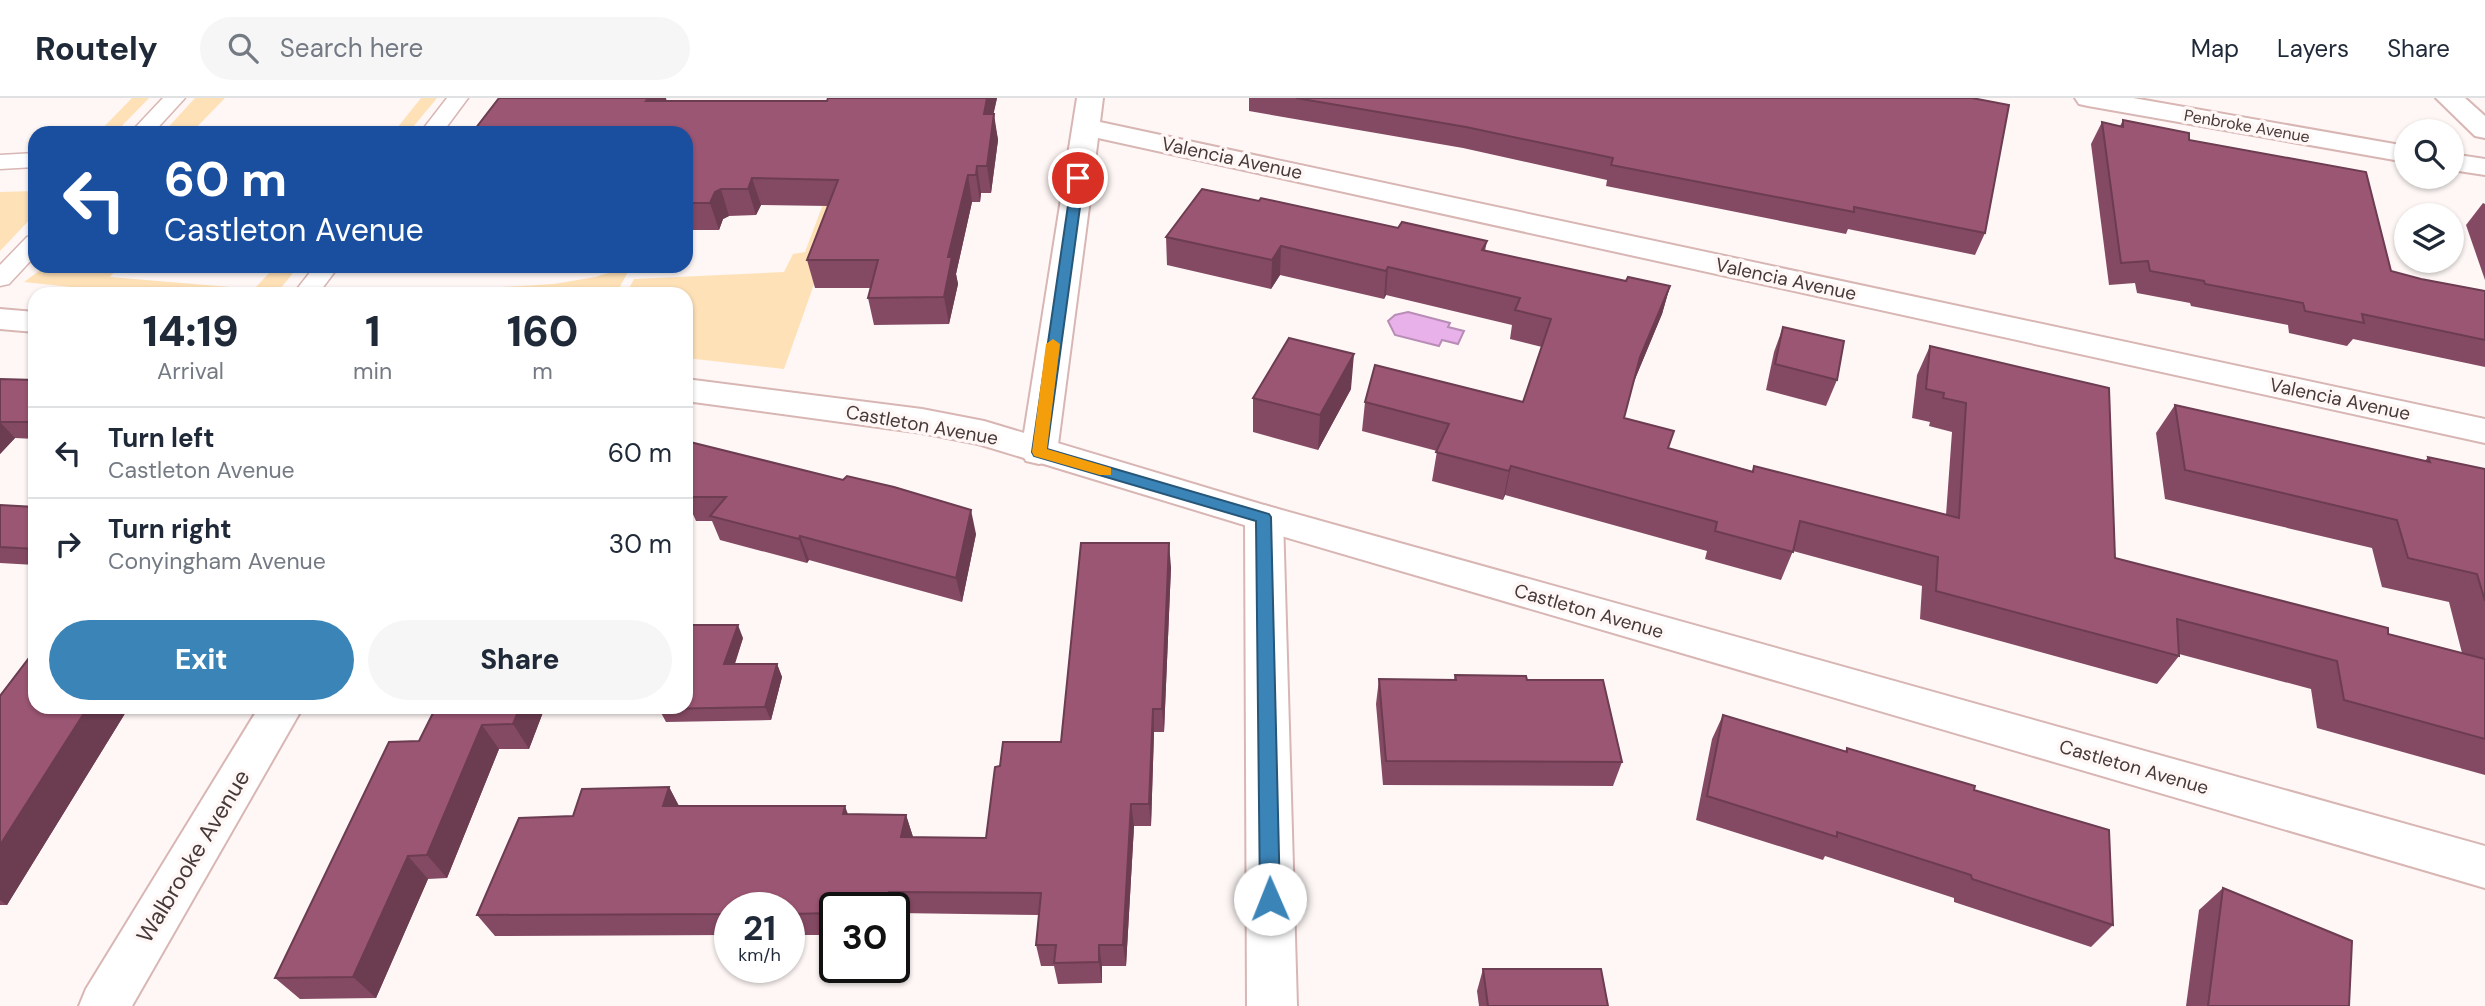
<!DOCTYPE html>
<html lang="en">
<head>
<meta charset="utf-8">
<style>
  :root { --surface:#fff; --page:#f6f6f7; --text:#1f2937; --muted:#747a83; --line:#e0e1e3; --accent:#3b84b8 }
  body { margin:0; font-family:"DM Sans",sans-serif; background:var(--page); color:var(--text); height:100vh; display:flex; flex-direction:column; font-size:26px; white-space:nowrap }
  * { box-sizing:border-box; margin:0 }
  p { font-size:23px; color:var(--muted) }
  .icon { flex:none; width:38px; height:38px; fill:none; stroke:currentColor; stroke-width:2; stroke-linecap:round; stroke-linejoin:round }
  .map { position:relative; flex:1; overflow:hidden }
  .details { position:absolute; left:28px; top:189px; width:665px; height:427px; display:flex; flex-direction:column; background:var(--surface); border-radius:21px; box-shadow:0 2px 5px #0004 }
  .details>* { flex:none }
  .banner { position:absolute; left:28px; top:28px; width:665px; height:147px; border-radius:21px; box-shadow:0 2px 5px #0004; background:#1a4fa0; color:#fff; overflow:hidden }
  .tools { position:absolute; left:2394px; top:21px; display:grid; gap:14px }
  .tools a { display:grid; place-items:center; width:70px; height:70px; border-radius:50%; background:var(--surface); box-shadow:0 2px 5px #0004; font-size:35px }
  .speed { position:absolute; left:714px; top:794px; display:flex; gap:14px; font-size:35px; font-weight:700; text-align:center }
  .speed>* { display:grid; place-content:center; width:91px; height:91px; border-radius:50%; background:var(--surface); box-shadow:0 2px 5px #0004; line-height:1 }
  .speed small { font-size:18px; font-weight:400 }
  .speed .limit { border:4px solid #111; border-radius:10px; background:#fff; color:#111 }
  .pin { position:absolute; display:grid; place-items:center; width:60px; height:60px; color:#fff; margin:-30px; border:4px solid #fff; border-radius:50%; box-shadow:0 2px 7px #0007 }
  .me { position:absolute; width:77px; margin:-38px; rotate:359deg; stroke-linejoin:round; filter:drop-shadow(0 0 5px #0008) }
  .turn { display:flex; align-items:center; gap:24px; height:147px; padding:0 21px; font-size:32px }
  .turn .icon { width:91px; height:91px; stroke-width:2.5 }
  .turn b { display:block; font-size:49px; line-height:60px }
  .eta { display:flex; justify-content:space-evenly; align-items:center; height:119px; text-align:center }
  .eta b { font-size:42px; font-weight:800; line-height:49px }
  .cta { display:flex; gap:14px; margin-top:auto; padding:14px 21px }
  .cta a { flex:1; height:80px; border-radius:42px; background:var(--accent); color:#fff; font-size:28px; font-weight:800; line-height:80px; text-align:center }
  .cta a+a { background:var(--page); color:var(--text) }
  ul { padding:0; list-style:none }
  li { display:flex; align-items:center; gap:21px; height:91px; padding:0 21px; border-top:2px solid var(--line) }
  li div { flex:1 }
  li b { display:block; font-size:26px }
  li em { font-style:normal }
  header { display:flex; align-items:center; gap:42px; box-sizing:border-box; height:98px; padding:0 35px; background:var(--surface); border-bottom:2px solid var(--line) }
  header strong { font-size:33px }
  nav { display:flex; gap:38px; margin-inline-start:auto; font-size:24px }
  .search { width:490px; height:63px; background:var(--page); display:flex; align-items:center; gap:18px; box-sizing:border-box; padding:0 24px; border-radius:38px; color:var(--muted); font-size:26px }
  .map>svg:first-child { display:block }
</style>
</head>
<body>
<header>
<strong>Routely</strong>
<div class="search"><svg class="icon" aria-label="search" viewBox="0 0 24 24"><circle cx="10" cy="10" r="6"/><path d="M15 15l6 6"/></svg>Search here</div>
<nav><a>Map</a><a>Layers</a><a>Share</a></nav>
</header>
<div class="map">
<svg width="2485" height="908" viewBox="0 0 2485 908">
  <rect width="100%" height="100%" fill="#fef7f6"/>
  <g fill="#fee1b7">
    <path d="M132 0H149L115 35H98Z"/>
    <path d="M195 0H225L191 35H163Z"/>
    <path d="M421 0H437L408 35H393Z"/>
    <path d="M854 24 829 144 784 271 686 260V196H626L634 181 784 174 793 156 805 154Z"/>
    <path d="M35 93V116L0 153V94Z"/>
    <path d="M46 168H120L110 179 254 191 270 174 297 170 276 196H137L24 184Z"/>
    <path d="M631 168 616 196H385L554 186 595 179Z"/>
  </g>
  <path fill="#e9b1ea" stroke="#b88db5" stroke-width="2" d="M1408 214 1450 225 1448 229 1464 233 1458 246 1442 242 1439 248 1395 237 1388 223 1395 217Z"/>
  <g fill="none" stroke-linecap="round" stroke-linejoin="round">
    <defs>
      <g id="service">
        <path d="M163 0H185L153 35H130Z"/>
        <path d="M447 0H468L442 35H420Z"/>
        <path d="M35 55V69L0 71V57Z"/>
        <path d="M35 137V158L9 186 0 188V167L27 139Z"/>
        <path d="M315 168H339L318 196H293Z"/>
      </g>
      <g id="minor">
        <path d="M1077 0H1103L1100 24 2485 321V345L1098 40 1057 354 1052 363 1039 366 1026 363 1021 354Z"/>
        <path d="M2075 0H2133L2406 48V64L2088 8 2079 6Z"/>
        <path d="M2436 0H2465L2485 18V40L2475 38Z"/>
        <path d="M2452 56 2485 61V77L2452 72Z"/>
        <path d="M1264 407 1277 411 1283 420 1297 908H1247L1245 420 1251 411Z"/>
        <path d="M259 609H303L132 908H79L86 891Z"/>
      </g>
      <g id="tertiary">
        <path d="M0 211 35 214V234L0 231Z"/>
        <path d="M686 281 922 311 984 323 1264 407 2485 748V790L1264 433 978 346 922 335 686 303Z"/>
      </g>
    </defs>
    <use href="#service" stroke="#d8b6b4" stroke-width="3"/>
    <use href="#minor" stroke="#d8b6b4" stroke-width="4"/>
    <use href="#tertiary" stroke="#d8b6b4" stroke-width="4"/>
    <use href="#service" fill="#fff" fill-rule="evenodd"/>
    <use href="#minor" fill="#fff" fill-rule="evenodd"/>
    <use href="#tertiary" fill="#fff" fill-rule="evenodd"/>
  </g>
  <g fill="#854a63">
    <path d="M828 0H997L993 16 998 42 991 95H981L980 104H972L956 176 958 186 949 226 874 227 868 200 870 190H815L807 162 828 108 761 107 756 117 729 118 723 121 719 132H686V35L667 3H827Z"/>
    <path d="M1249 0H1972L1985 135 1975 157 1848 131 1846 136 1606 88 1607 82 1463 50 1249 13Z"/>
    <path d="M2123 22 2189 42 2391 173 2421 181 2485 193V269L2353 241 2347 248 2289 235 2288 227 2191 208 2190 205 2137 195 2135 185 2109 187 2091 46 2102 24 2120 28Z"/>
    <path d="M1259 103 1398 130 1487 143 1485 153 1626 183 1670 188 1662 216 1633 286 1624 320 1668 350 1752 373 1754 368 1946 417 1952 334 1929 328 1930 324 1912 320 1917 277 1930 248 2115 460 2388 536 2462 555 2449 504 2382 489 2372 450 2165 401 2156 335 2175 307 2425 363 2428 359 2485 371V677L2317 630 2311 591 2179 556V558L2157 586 1920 521 1922 488 1793 453 1781 482 1705 461 1707 453 1505 397 1503 402 1432 383 1437 353 1362 333 1365 304H1523L1542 249 1510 241 1512 227 1386 197 1384 201 1280 177 1271 191 1167 167 1166 139Z"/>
    <path d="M2483 105 2485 106V182L2466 127Z"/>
    <path d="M1783 229 1837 282 1826 308 1766 292 1774 254Z"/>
    <path d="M0 281 35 282V341L15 340 0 356Z"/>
    <path d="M1351 291 1318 352 1253 334V300Z"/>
    <path d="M686 343 976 436 962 504 809 462 807 465 720 442 712 423H696L689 407 686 406Z"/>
    <path d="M0 407 35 409V467L0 465Z"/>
    <path d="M1171 469 1164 634H1154L1151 728H1134L1126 868H1102V885L1058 886 1054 868H1041L1036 847 1039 817 897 815 894 831V810H835V837H789V810H730V837L495 838 477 817 573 718 669 689 679 708 848 716 906 717 913 739 986 740 1000 668 1061 644Z"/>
    <path d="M743 540 735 566H777L782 579 771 622 666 624 659 611Z"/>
    <path d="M1455 577 1527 582 1622 664 1613 688 1383 687 1376 606 1379 581 1454 582Z"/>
    <path d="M0 598 35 609H129L7 807H0Z"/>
    <path d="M436 609H545L529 651H499L447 780 428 781 376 900 300 901 275 880 419 643Z"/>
    <path d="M1723 617 1845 653 1847 650 1974 692 2113 827 2091 849 1954 804V800L1825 758 1823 762 1696 722 1712 641Z"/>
    <path d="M2223 790 2349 908H2186L2199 812Z"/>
    <path d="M1483 871 1608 908H1479L1477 893Z"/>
  </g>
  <g fill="#6c3c50">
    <path d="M648 0H666L668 8 646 3Z"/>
    <path d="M987 0H997L988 42 984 16Z"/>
    <path d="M994 16 998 42 991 95 987 68Z"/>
    <path d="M977 68 981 95 980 104 976 77Z"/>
    <path d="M968 77 972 104 956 176 958 186 949 226 944 199 948 159Z"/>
    <path d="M752 80 761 107 756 117 748 91Z"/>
    <path d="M721 91 729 118 723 121 719 132 710 105 715 94Z"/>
    <path d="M1281 148 1280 177 1271 191 1272 162Z"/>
    <path d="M1388 169 1386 197 1384 201 1386 173Z"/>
    <path d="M1670 188 1662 216 1632 288 1640 259Z"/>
    <path d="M1354 256 1351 291 1318 352 1320 317Z"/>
    <path d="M0 324 15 340 0 356Z"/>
    <path d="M1511 368 1505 397 1503 402 1509 373Z"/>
    <path d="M971 412 976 436 962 504 956 480Z"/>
    <path d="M800 438 809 462 807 465 799 441Z"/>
    <path d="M1169 445 1171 469 1164 634 1162 611Z"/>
    <path d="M738 527 743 540 730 579 724 566Z"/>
    <path d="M777 566 782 579 771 622 765 609Z"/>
    <path d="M88 609H129L7 807 0 802V747Z"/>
    <path d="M520 609H545L529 651 513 626Z"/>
    <path d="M1153 611 1154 634 1151 728 1149 706Z"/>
    <path d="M482 627 499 651 447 780 427 757Z"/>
    <path d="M669 689 681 712 663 708Z"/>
    <path d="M1131 706 1134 728 1126 868 1123 847Z"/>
    <path d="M845 708 853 730 843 716Z"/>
    <path d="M906 717 913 739H901Z"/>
    <path d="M408 758 428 781 376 900 353 879Z"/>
    <path d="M889 794 897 815 894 831V810H886Z"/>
    <path d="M1099 847 1102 868V885L1099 864Z"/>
  </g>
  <g fill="#9b5673" stroke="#6c3c50" stroke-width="2">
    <path d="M499 0H648L646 3H827L828 0H987L984 16H994L987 68H977L976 77H968L948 159H952L944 199 868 200 878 162H807L838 82 752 80 748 91H721L715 94 710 105H686V51L690 44H686V35H472Z"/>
    <path d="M1296 0H1972L2009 7 1985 135 1854 109V114L1611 67 1613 60 1466 29Z"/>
    <path d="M2123 22 2189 35V42L2366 74 2391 173 2421 181 2485 193V242L2362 216 2364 225 2305 213 2303 205 2205 186 2204 183 2150 173 2148 163 2121 165 2102 24 2123 29Z"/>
    <path d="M1202 91 1259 103 1261 100 1398 130 1402 124 1487 143 1482 152 1626 183 1628 179 1670 188 1640 259 1624 320 1674 333 1668 350 1753 374 1754 368 1959 420 1966 305 1943 300 1944 295 1926 291 1930 248 2109 290 2115 460 2388 530V536L2485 561V641L2344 602 2337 563 2177 521 2179 558 1936 493 1938 459 1800 423 1793 454 1715 433 1717 424 1511 368 1509 373 1436 354 1449 326 1365 304 1375 267 1523 304 1551 221 1515 212 1520 200 1388 169 1386 173 1281 148 1272 162 1166 139Z"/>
    <path d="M1783 229 1844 243 1837 282 1775 266Z"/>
    <path d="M1289 240 1354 256 1320 317 1253 300Z"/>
    <path d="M0 281 35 282V324H0Z"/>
    <path d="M2175 307 2430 364 2428 359 2485 371V503L2477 476 2408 460 2397 422 2185 372Z"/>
    <path d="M686 343 843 382 847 378 894 389 971 412 956 480 800 438 799 441 710 418 726 399H686L690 387 686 385Z"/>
    <path d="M0 407 35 409V451L0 449Z"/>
    <path d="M1081 445H1169L1162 611H1153L1149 706H1131L1123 847H1099V864L1054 865 1056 847H1036L1041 795 889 794 886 810H835V815L789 816V810H730V816L477 817 519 720 573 718 582 691 669 689 663 708H845L843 716 906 717 901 739 986 740 995 669 1000 668 1003 644H1061Z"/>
    <path d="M688 527H738L724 566H777L765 609 659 611V609H686V532Z"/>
    <path d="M32 556H35V609H88L0 747V598Z"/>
    <path d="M1455 577 1526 578 1527 582H1603L1622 664 1386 663 1379 581 1456 582Z"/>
    <path d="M436 609H520L513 626 482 627 427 757 408 758 353 879 275 880 389 644 419 643Z"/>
    <path d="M1723 617 1847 654V650L1975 688 1974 692 2109 732 2113 827 1972 781 1971 777 1837 734V739L1707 698Z"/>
    <path d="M2223 790 2352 843 2349 908H2208Z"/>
    <path d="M1483 871H1601L1608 908H1488Z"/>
  </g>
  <path fill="#3b84b8" stroke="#265678" stroke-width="2" d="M1078 76 1084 80 1047 351 1269 416 1271 419 1280 801 1277 807 1270 810 1263 807 1260 801 1256 423 1034 358 1032 354 1072 80Z"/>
  <path fill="#f59e0b" d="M1053 241 1060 246 1047 351 1111 370V377H1100L1034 358 1032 354 1046 246Z"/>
  <g text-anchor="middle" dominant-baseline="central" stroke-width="7" stroke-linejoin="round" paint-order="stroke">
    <g font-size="16" fill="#473938" stroke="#fef7f6">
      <text transform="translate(2247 28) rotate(10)">Penbroke Avenue</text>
    </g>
    <g font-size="19" fill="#473938" stroke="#fef7f6">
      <text transform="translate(1232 60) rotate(12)">Valencia Avenue</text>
      <text transform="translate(1786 181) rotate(12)">Valencia Avenue</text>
      <text transform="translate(2340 301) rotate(12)">Valencia Avenue</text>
      <text transform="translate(922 327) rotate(10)">Castleton Avenue</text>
      <text transform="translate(1589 513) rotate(16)">Castleton Avenue</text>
      <text transform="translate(2134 669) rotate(16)">Castleton Avenue</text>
    </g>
    <g font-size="23" fill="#473938" stroke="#fef7f6">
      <text transform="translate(193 758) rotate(-59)">Walbrooke Avenue</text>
    </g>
  </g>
</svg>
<div class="tools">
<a><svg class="icon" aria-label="search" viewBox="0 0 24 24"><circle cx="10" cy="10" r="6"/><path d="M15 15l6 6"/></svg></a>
<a><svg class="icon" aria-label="layers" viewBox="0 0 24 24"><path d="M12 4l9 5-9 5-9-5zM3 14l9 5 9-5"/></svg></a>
</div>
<div class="speed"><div>21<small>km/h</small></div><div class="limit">30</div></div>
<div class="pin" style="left:1078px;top:80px;background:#d93025"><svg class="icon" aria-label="arrive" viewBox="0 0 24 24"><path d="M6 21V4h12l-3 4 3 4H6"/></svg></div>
<svg class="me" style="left:1270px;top:801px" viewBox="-20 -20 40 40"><circle r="19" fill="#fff"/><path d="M0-13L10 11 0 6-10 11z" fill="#3b84b8"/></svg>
<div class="banner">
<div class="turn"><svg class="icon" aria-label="left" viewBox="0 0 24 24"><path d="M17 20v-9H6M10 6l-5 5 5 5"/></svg><div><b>60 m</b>Castleton Avenue</div></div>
</div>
<section class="details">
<div class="eta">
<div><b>14:19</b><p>Arrival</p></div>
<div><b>1</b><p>min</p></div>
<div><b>160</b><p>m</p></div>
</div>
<ul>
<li><svg class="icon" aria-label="left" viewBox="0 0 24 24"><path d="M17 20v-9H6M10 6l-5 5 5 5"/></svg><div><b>Turn left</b><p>Castleton Avenue</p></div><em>60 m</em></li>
<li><svg class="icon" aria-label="right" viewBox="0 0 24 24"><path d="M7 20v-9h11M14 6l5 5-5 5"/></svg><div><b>Turn right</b><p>Conyingham Avenue</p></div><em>30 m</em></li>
</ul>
<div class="cta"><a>Exit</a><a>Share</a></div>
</section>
</div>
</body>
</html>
